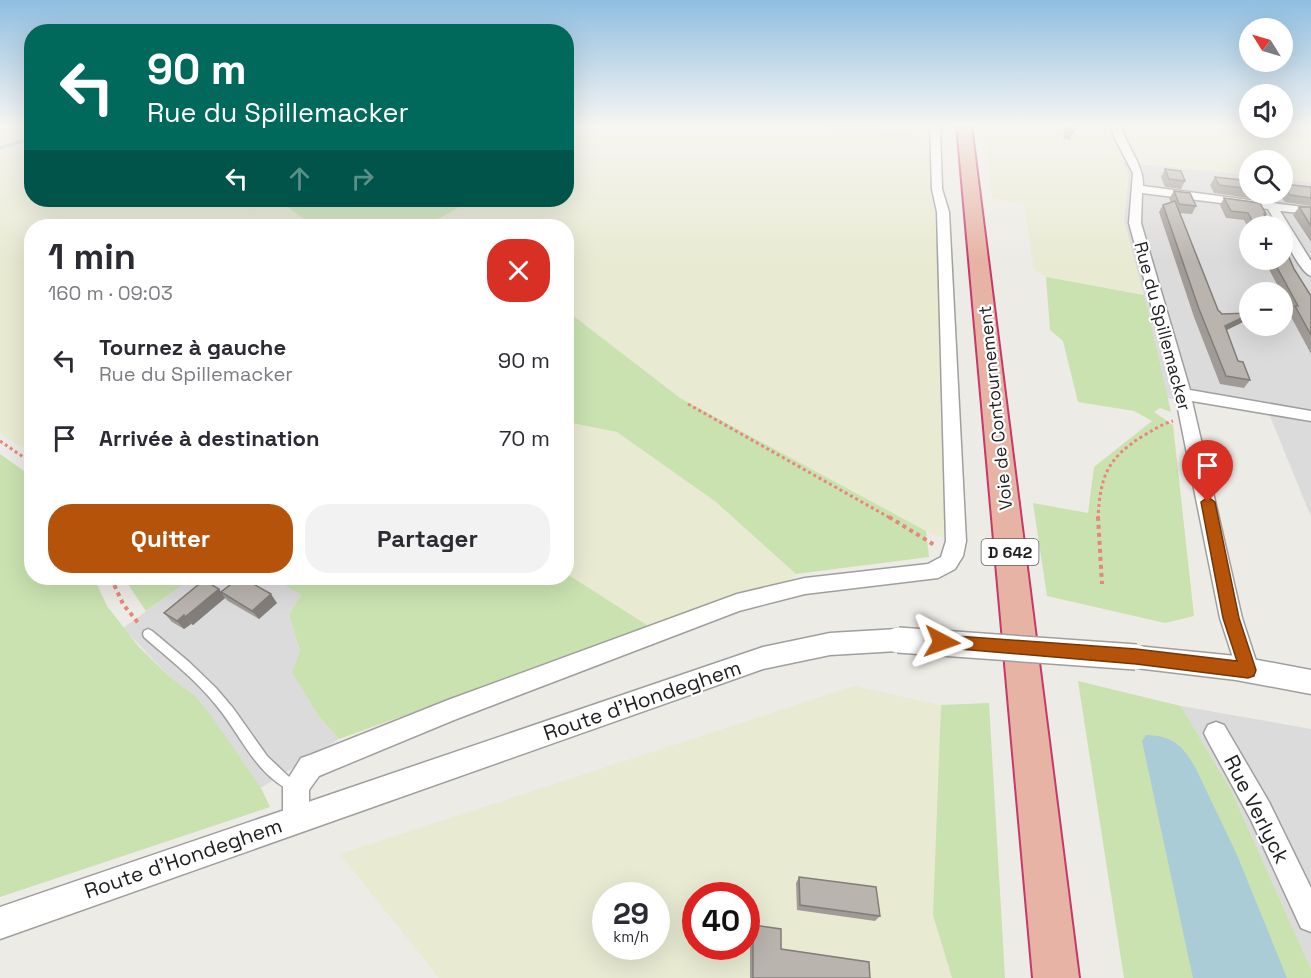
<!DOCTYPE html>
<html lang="fr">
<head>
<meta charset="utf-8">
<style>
  :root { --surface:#fff; --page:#f2f2f3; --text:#2b2b33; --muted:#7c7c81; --accent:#b45309 }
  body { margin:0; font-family:"Space Grotesk",sans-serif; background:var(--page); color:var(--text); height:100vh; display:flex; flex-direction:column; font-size:22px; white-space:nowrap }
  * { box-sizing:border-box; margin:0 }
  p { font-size:20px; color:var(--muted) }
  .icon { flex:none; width:33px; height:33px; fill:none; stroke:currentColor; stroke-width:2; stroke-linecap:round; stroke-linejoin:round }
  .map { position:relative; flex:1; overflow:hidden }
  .drawer { position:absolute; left:24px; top:219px; width:550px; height:366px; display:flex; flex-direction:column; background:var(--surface); border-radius:24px; box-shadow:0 6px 24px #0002 }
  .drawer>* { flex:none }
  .hud { position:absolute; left:24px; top:24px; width:550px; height:183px; border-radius:24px; box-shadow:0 6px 24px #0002; background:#00695c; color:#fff; overflow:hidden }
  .needle { width:39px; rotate:307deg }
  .controls { position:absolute; left:1239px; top:18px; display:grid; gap:12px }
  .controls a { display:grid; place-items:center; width:54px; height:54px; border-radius:50%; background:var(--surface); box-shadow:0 6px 24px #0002; font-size:30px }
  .speed { position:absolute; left:592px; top:882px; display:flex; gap:12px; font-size:30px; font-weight:700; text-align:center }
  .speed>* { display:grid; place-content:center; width:78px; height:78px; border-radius:50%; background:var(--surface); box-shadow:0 6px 24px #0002; line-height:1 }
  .speed small { font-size:15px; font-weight:400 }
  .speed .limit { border:9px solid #d22; background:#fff; color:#111 }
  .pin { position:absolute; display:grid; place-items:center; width:51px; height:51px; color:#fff; margin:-62px -26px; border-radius:50% 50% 50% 0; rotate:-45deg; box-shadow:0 0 6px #0007 }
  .pin .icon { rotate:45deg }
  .me { position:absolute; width:66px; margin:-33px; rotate:94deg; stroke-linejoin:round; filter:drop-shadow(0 0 4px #0008) }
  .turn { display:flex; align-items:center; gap:21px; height:126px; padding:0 24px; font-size:27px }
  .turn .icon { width:78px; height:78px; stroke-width:2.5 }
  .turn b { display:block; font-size:42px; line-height:51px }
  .lanes { display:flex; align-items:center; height:57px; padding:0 24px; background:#0003; justify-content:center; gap:30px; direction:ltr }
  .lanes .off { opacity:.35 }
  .round { display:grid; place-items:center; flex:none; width:63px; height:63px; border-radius:24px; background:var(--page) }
  .overview { display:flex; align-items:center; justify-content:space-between; height:102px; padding:0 24px }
  h1 { font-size:36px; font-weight:700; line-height:45px }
  .primary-button { display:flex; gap:12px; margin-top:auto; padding:12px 24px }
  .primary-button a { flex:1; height:69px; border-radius:24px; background:var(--accent); color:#fff; font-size:24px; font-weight:700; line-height:69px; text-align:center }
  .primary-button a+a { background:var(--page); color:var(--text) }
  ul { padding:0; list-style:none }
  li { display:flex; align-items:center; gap:18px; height:78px; padding:0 24px }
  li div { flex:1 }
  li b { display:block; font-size:22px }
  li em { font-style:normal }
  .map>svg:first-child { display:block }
</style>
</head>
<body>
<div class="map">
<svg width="1311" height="978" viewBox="0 0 1311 978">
  <rect width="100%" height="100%" fill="#edebe5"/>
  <g fill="#dcdbdb" fill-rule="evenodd">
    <path d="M800 125H876L891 132 920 137V140Z"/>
    <path d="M1123 162 1249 175 1250 194H1282L1283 179 1311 182V517L1270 416 1167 398 1124 220 1128 183ZM1250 226H1282V260H1250ZM1250 292H1282V326H1250Z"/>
    <path d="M192 578H273L301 595 289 615 320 718 339 739 261 788 193 694 170 677 123 628Z"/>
    <path d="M1181 706 1311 729V969L1232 792Z"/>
  </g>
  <g fill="#e8ead2" fill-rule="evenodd">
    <path d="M0 125H31V132L0 143Z"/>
    <path d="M567 125H800L920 140 931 146V181L938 258 940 414 948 539 926 531 680 398 567 311V226H425L460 208 440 200H567Z"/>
    <path d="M876 125H931L930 136 920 137 899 134Z"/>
    <path d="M984 125H1107L1109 136 1128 172 1124 220 1144 295 1046 277 1034 270 1024 204 992 198Z"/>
    <path d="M1123 125H1249L1250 128 1311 125V182L1283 179 1282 160H1250L1249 175 1143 163 1125 136Z"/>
    <path d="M31 143 32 200H278L314 226H32L31 453 0 433V154Z"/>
    <path d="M567 422 617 432 716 502 796 574 792 583 650 627 567 574Z"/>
    <path d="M854 686 941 705 933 915 952 978H439L340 854ZM606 896H657V946H606ZM696 896H747V946H696Z"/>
  </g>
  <g fill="#c9e2b0">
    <path d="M278 200H440L460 207 425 226H314Z"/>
    <path d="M1046 277 1144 295 1171 412 1160 408 1154 412 1173 425 1194 616 1165 623 1047 596 1033 503 1088 513 1094 467 1152 421 1134 411 1078 402 1063 341 1050 330Z"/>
    <path d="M567 311 680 398 926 531 929 557 796 574 716 502 617 432 567 422Z"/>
    <path d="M0 454 31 476 32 578H94L107 606 139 647 170 677 193 694 210 714 261 788 270 807 0 897Z"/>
    <path d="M567 574 650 627 339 739 320 718 292 672 300 651 289 615 301 595 273 578H567Z"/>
    <path d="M126 578H192L146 611 131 589Z"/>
    <path d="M1078 681 1181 706 1232 792 1311 969V978H1124Z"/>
    <path d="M989 703 1005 978H952L933 915 941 705Z"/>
  </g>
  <path fill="#aaccd6" d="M1146 735C1174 736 1183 746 1196 769L1237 855 1287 978H1193L1142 741Z"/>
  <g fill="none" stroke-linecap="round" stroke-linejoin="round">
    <path stroke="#aaccd6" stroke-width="3" d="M0 148 32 138"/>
    <defs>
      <path id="service" d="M148 629 152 631 189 662 216 688 233 708 267 756 288 776 300 783 302 787 300 791 296 793C256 777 242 736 216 705 195 679 169 659 144 637L143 634 144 631Z"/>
      <g id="minor">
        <path d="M930 125H940L942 189 949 212 966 541 963 556 955 569 938 578 805 594 739 611 454 720 319 776 309 790V819L305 828 296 832 287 828 283 819V787L301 758 310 755 448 700 737 594 805 578 928 564 941 557 946 541 937 212 932 189Z"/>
        <path d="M1111 125H1121C1126 147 1144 164 1143 186L1311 208V214L1280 211 1311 261V276C1301 273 1282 237 1282 226H1278L1268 209 1142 193 1141 223 1190 390 1311 411V421L1192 401 1242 618 1259 670 1256 677 1248 680 1240 677 1237 670 1220 618 1175 394 1129 223 1133 173 1114 137Z"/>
        <path d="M1216 722 1224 725 1269 802 1311 888V932L1301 928 1251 820 1208 741 1204 733 1208 725Z"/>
      </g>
      <g id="tertiary">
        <path d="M898 629 907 632 911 640 907 648 898 651 830 655 763 669 0 939V907L763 647 830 633Z"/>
        <path d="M1136 646 1236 656 1311 670V694L1236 680 1136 668 1127 665 1123 657 1127 649Z"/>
      </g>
      <path id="trunk" d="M957 125H971L1079 978H1033Z"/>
    </defs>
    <use href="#service" stroke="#9f9f9f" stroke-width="3"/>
    <use href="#minor" stroke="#9f9f9f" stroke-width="3"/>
    <use href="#tertiary" stroke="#9f9f9f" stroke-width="3"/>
    <use href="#trunk" stroke="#c53868" stroke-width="4"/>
    <g stroke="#e9867a" stroke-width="3" stroke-dasharray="3 3" stroke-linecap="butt">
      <path d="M688 404 892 519"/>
      <path d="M0 441 32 463"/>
      <path d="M1098 519C1100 477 1107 458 1143 436 1153 430 1162 424 1173 421"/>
    </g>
    <g stroke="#e9867a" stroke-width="4" stroke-dasharray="4 4" stroke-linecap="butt">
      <path d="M889 517 936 546"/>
      <path d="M1098 517 1102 584"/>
      <path d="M111 578 123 604 139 624"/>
    </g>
    <use href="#service" fill="#fff" fill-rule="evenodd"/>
    <use href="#minor" fill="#fff" fill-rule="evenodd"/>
    <use href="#tertiary" fill="#fff" fill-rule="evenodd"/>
    <use href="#trunk" fill="#e6b3a4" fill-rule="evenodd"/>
    <defs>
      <path id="tertiary-bridge" d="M898 640 1136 657"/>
    </defs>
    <use href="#tertiary-bridge" stroke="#9f9f9f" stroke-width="28" stroke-linecap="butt"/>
    <use href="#tertiary-bridge" stroke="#fff" stroke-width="25"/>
  </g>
  <g fill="#a09b96">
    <path d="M1065 125H1075L1070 140 1063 138Z"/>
    <path d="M1165 169 1185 181 1181 189 1165 187 1161 177Z"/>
    <path d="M1215 177 1250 181V194H1252L1249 198 1214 193 1210 185Z"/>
    <path d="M1283 184 1311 187V206L1285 202 1279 194H1282Z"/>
    <path d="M1174 191 1196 206 1192 214 1179 213 1218 310 1222 314 1247 320 1226 330 1238 361 1250 380 1244 388 1220 384 1194 317 1159 212 1163 205 1171 202 1169 199Z"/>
    <path d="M1224 198 1266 214 1265 216 1271 226H1250V231L1244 220 1226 218 1220 205Z"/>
    <path d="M1299 207H1311V242L1293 215Z"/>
    <path d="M1264 260H1282L1294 269 1311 296V354L1289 313 1291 311 1282 295V292H1281Z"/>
    <path d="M219 589 221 592 277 603 259 619 228 601 225 598 193 625 191 624 184 629 172 622 164 613Z"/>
    <path d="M799 877 880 916 875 921 797 910 796 883Z"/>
    <path d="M753 925 781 949 870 978H750V932Z"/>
  </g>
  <g fill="#827e7a">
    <path d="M1250 314V317L1247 320 1219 334 1225 326Z"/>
    <path d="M219 589 225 598 193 625 185 617Z"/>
    <path d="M271 594 277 603 259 619 252 611Z"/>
    <path d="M184 615 191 624 184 629 177 621Z"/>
  </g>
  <g fill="#bab4ae" stroke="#827e7a" stroke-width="1.5">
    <path d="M1067 125H1075L1073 133 1066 131Z"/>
    <path d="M1165 169 1181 171 1185 181 1169 179Z"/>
    <path d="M1215 177 1250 181V189L1219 185Z"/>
    <path d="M1283 184 1311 187V198L1290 195Z"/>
    <path d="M1174 191 1190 193 1196 206 1179 204Z"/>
    <path d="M1224 198 1260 203 1266 214H1264L1271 226H1255L1248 213 1231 211Z"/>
    <path d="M1175 201 1218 310 1222 314 1250 313V314L1225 326 1238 361 1243 362 1250 380 1226 376 1199 309 1163 205Z"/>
    <path d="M1299 207H1311V226Z"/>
    <path d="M1282 245 1287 253 1294 269 1311 296V335L1295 306H1298L1273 260H1282Z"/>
    <path d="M239 578H243L271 594 252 611 221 592Z"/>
    <path d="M204 580 219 589 185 617 184 615 177 621 164 613Z"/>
    <path d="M799 877 876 887 880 916 800 905Z"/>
    <path d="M753 925 781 929V949L869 962 870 978H753Z"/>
  </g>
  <linearGradient id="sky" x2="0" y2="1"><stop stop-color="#8fbee1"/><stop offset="0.48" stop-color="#f7f6f3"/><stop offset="1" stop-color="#f7f6f3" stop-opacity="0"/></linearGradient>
  <rect width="1311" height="262" fill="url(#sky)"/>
  <path fill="#b45309" stroke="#753606" stroke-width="1.5" d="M1208 497 1215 502 1239 618 1256 670 1254 676 1248 678 1136 664 936 647 934 642 936 637 942 635 1136 649 1237 661 1223 618 1201 502Z"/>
  <g text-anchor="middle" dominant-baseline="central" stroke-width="4.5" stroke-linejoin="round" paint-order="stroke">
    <rect fill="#fff" stroke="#626262" stroke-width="1.5" x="981.5" y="539" width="57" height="26" rx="4.5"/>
    <g font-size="16" font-weight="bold" fill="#1e1e1e">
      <text x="1010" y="552">D 642</text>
    </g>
    <g font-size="18" fill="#1e1e1e" stroke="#fff">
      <text transform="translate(1163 326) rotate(75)">Rue du Spillemacker</text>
      <text transform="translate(995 408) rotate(-96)">Voie de Contournement</text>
    </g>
    <g font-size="21" fill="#1e1e1e" stroke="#fff">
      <text transform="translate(642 700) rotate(-19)">Route d'Hondeghem</text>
      <text transform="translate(1257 809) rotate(63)">Rue Verlyck</text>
      <text transform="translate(183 858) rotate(-19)">Route d'Hondeghem</text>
    </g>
  </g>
</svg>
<div class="controls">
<a><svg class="needle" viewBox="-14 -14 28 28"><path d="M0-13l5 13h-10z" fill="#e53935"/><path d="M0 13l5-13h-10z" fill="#7c7c81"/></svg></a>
<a><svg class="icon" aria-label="sound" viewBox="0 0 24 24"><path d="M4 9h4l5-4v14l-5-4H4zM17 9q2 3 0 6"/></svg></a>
<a><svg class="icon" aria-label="search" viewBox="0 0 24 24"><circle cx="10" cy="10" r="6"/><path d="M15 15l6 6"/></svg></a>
<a>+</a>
<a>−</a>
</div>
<div class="speed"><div>29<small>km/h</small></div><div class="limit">40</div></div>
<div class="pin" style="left:1208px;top:502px;background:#d93025"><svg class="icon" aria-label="arrive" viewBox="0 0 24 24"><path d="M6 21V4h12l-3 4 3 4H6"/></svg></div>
<svg class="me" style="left:942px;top:642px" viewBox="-20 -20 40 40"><path d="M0-17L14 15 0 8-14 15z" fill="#b45309" stroke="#fff" stroke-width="4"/></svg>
<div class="hud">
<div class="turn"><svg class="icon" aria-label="left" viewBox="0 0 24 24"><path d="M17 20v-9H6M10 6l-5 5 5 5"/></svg><div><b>90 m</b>Rue du Spillemacker</div></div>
<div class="lanes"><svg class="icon" aria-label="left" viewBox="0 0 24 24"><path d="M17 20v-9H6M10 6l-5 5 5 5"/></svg><svg class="icon off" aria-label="ahead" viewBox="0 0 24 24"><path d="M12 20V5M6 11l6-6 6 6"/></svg><svg class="icon off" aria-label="right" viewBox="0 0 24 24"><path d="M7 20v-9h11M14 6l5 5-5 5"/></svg></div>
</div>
<section class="drawer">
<div class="overview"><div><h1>1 min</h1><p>160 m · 09:03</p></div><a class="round" style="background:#d93025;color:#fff"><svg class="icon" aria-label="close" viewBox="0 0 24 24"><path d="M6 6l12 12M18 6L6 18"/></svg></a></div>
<ul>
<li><svg class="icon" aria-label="left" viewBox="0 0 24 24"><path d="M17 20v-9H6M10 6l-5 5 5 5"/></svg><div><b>Tournez à gauche</b><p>Rue du Spillemacker</p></div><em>90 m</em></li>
<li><svg class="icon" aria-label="arrive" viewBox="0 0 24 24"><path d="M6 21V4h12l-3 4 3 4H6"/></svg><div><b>Arrivée à destination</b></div><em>70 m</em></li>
</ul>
<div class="primary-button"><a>Quitter</a><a>Partager</a></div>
</section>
</div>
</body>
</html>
